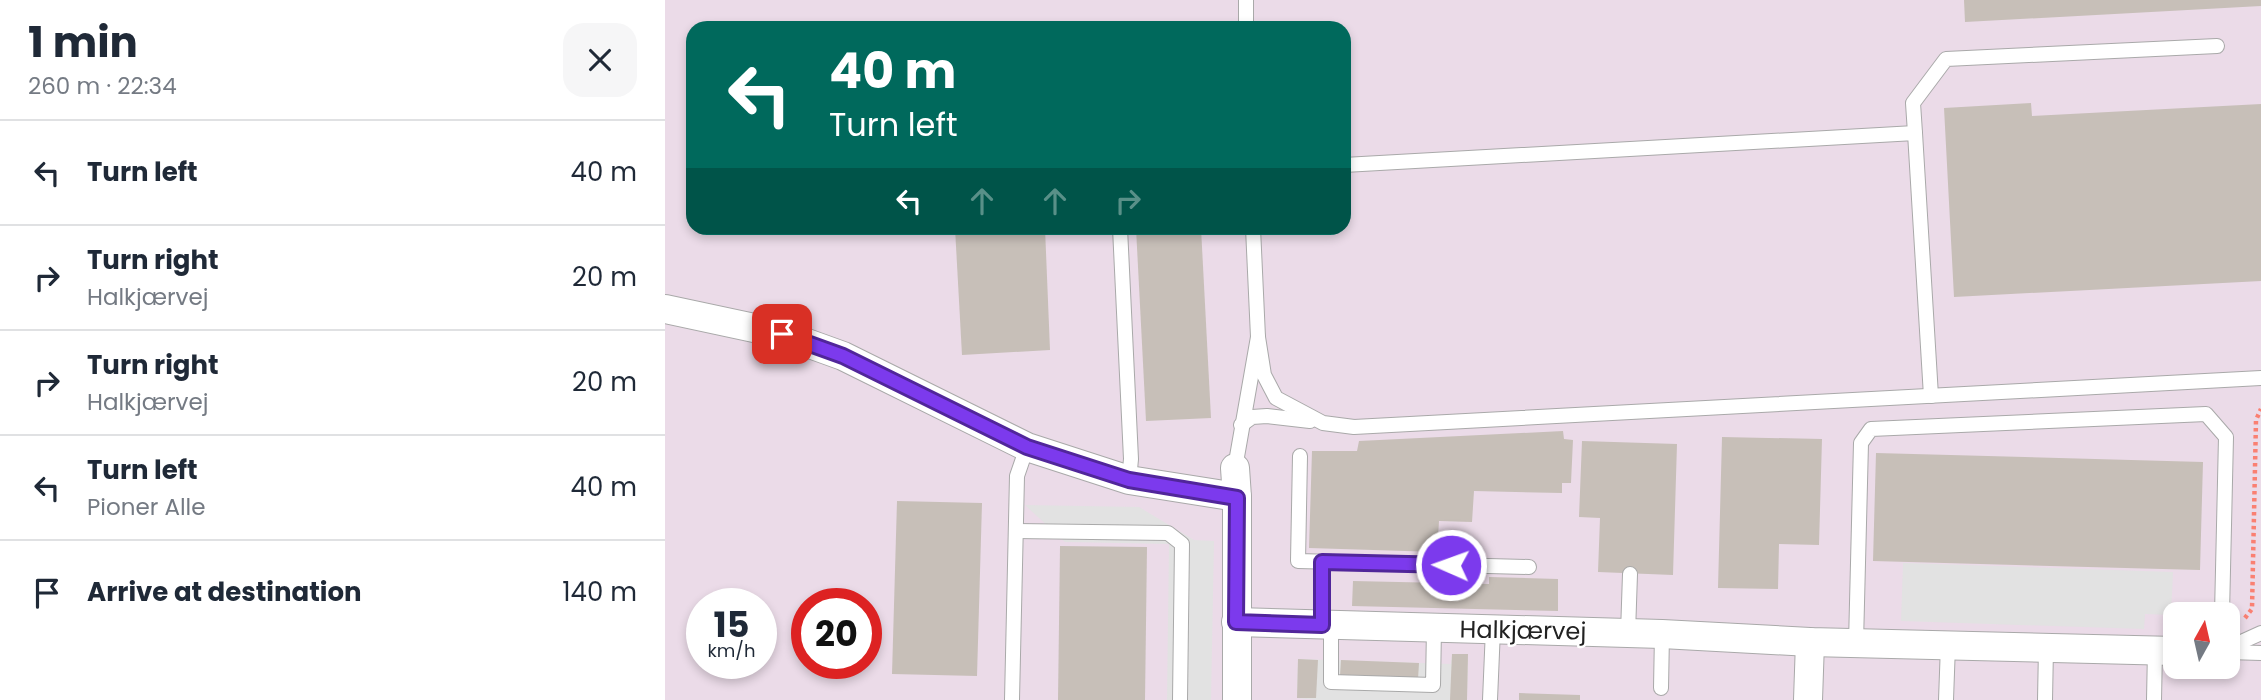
<!DOCTYPE html>
<html lang="en">
<head>
<meta charset="utf-8">
<style>
  :root { --surface:#fff; --page:#f6f6f7; --text:#1f2937; --muted:#747a83; --line:#e0e1e3 }
  body { margin:0; font-family:Poppins,sans-serif; background:var(--page); color:var(--text); height:100vh; display:flex; flex-direction:column; font-size:26px; white-space:nowrap }
  * { box-sizing:border-box; margin:0 }
  p { font-size:23px; color:var(--muted) }
  .icon { flex:none; width:38px; height:38px; fill:none; stroke:currentColor; stroke-width:2; stroke-linecap:round; stroke-linejoin:round }
  .map { position:relative; flex:1; overflow:hidden }
  .drawer { display:flex; flex-direction:column; background:var(--surface); width:665px }
  .drawer>* { flex:none }
  .banner { position:absolute; left:21px; top:21px; width:665px; height:214px; border-radius:21px; box-shadow:0 4px 10px #0003; background:#00695c; color:#fff; overflow:hidden }
  .needle { width:46px; rotate:8deg }
  .buttons { position:absolute; left:1498px; top:602px; display:grid; gap:14px }
  .buttons a { display:grid; place-items:center; width:77px; height:77px; border-radius:14px; background:var(--surface); box-shadow:0 4px 10px #0003; font-size:35px }
  .speed { position:absolute; left:21px; top:588px; display:flex; gap:14px; font-size:35px; font-weight:700; text-align:center }
  .speed>* { display:grid; place-content:center; width:91px; height:91px; border-radius:50%; background:var(--surface); box-shadow:0 4px 10px #0003; line-height:1 }
  .speed small { font-size:18px; font-weight:400 }
  .speed .limit { border:10px solid #d22; background:#fff; color:#111 }
  .pin { position:absolute; display:grid; place-items:center; width:60px; height:60px; color:#fff; margin:-30px; border-radius:14px; box-shadow:0 4px 10px #0006 }
  .me { position:absolute; width:77px; margin:-38px; rotate:272deg; stroke-linejoin:round; filter:drop-shadow(0 0 5px #0008) }
  .turn { display:flex; align-items:center; gap:24px; height:147px; padding:0 28px; font-size:32px }
  .turn .icon { width:91px; height:91px; stroke-width:2.5 }
  .turn b { display:block; font-size:49px; line-height:60px }
  .lanes { display:flex; align-items:center; height:66px; padding:0 28px; background:#0003; justify-content:center; gap:35px; direction:ltr }
  .lanes .off { opacity:.35 }
  .round { display:grid; place-items:center; flex:none; width:74px; height:74px; border-radius:21px; background:var(--page) }
  .overview { display:flex; align-items:center; justify-content:space-between; height:119px; padding:0 28px }
  h1 { font-size:42px; font-weight:700; line-height:52px }
  ul { padding:0; list-style:none }
  li { display:flex; align-items:center; gap:21px; height:105px; padding:0 28px; border-top:2px solid var(--line) }
  li div { flex:1 }
  li b { display:block; font-size:26px }
  li em { font-style:normal }
  main { display:flex; flex:1; min-height:0 }
  .map>svg:first-child { display:block }
</style>
</head>
<body>
<main>
<section class="drawer">
<div class="overview"><div><h1>1 min</h1><p>260 m · 22:34</p></div><a class="round"><svg class="icon" aria-label="close" viewBox="0 0 24 24"><path d="M6 6l12 12M18 6L6 18"/></svg></a></div>
<ul>
<li><svg class="icon" aria-label="left" viewBox="0 0 24 24"><path d="M17 20v-9H6M10 6l-5 5 5 5"/></svg><div><b>Turn left</b></div><em>40 m</em></li>
<li><svg class="icon" aria-label="right" viewBox="0 0 24 24"><path d="M7 20v-9h11M14 6l5 5-5 5"/></svg><div><b>Turn right</b><p>Halkjærvej</p></div><em>20 m</em></li>
<li><svg class="icon" aria-label="right" viewBox="0 0 24 24"><path d="M7 20v-9h11M14 6l5 5-5 5"/></svg><div><b>Turn right</b><p>Halkjærvej</p></div><em>20 m</em></li>
<li><svg class="icon" aria-label="left" viewBox="0 0 24 24"><path d="M17 20v-9H6M10 6l-5 5 5 5"/></svg><div><b>Turn left</b><p>Pioner Alle</p></div><em>40 m</em></li>
<li><svg class="icon" aria-label="arrive" viewBox="0 0 24 24"><path d="M6 21V4h12l-3 4 3 4H6"/></svg><div><b>Arrive at destination</b></div><em>140 m</em></li>
</ul>
</section>
<div class="map">
<svg width="1596" height="700" viewBox="0 0 1596 700">
  <rect width="100%" height="100%" fill="#f2efe9"/>
  <path fill="#ebdbe8" fill-rule="evenodd" d="M0 0H1596V700H0ZM28 28H679V228H28ZM37 604H96V663H37ZM142 604H201V663H142ZM1510 614H1563V667H1510Z"/>
  <g fill="#e2e2e2">
    <path d="M360 505 474 507 529 540 549 541 546 700H502L504 544 400 542Z"/>
    <path d="M1238 563 1508 572 1506 615 1480 614 1479 629 1236 621Z"/>
    <path d="M787 654H803L802 700H653L632 698 633 659 786 664Z"/>
  </g>
  <g fill="#c7bfb8">
    <path d="M1299 0H1596V6L1300 22Z"/>
    <path d="M1366 103 1367 116 1596 104V281L1289 297 1279 108Z"/>
    <path d="M290 228H380L385 350 297 355Z"/>
    <path d="M471 228H536L546 418 481 421Z"/>
    <path d="M898 431 899 439 908 440 906 483H897V493L809 491 807 522 774 521 772 552 644 548 647 451H692L694 441Z"/>
    <path d="M1057 437 1157 439 1154 545 1114 544 1113 589 1053 588Z"/>
    <path d="M917 441 1012 444 1008 575 933 572 935 518 914 517Z"/>
    <path d="M1211 453 1538 462 1535 570 1208 561Z"/>
    <path d="M232 501 317 503 312 676 227 674Z"/>
    <path d="M395 546 482 547 480 700H393Z"/>
    <path d="M824 577 893 579V611L687 606 688 581 824 584Z"/>
    <path d="M787 654H803L802 700H785Z"/>
    <path d="M633 659 653 660 651 698H632Z"/>
    <path d="M676 660 754 663 753 679 675 676Z"/>
    <path d="M854 693 915 695V700H854Z"/>
  </g>
  <g fill="none" stroke-linecap="round" stroke-linejoin="round">
    <defs>
      <g id="lane">
        <path d="M581 0V28"/>
        <path d="M1250 133 1248 103 1281 59 1552 46"/>
        <path d="M679 165 1250 133 1266 396"/>
        <path d="M455 228 466 459 464 480"/>
        <path d="M593 337 599 375 611 398 658 423 689 427 1596 378"/>
        <path d="M576 425 587 417 602 416 645 421"/>
        <path d="M635 456 633 561 864 567"/>
        <path d="M570 468 593 337 588 228"/>
        <path d="M351 531 503 533 517 544 515 700"/>
        <path d="M657 625V562"/>
        <path d="M666 625V682L768 685 769 628"/>
        <path d="M963 633 965 574"/>
        <path d="M1191 643 1196 443 1206 429 1541 414 1561 437 1557 614"/>
        <path d="M1563 648 1596 633"/>
        <path d="M1563 652 1596 653"/>
        <path d="M996 688 997 634"/>
        <path d="M347 700 352 476 362 447"/>
        <path d="M825 700 828 629"/>
        <path d="M1281 700 1283 645"/>
        <path d="M1380 700 1381 648"/>
        <path d="M1489 700 1490 650"/>
      </g>
      <g id="street">
        <path d="M0 309 117 334 178 356 362 447 464 480 572 497"/>
        <path d="M570 468 572 497V700"/>
        <path d="M571 622 997 634 1145 642 1510 651"/>
        <path d="M1143 700 1145 642"/>
      </g>
    </defs>
    <use href="#lane" stroke="#a9a9a9" stroke-width="16"/>
    <use href="#street" stroke="#a9a9a9" stroke-width="30"/>
    <path stroke="#fa8072" stroke-width="4.5" stroke-dasharray="3.5 3.5" stroke-linecap="butt" d="M1580 618 1587 609 1591 420 1596 409"/>
    <use href="#lane" stroke="#fff" stroke-width="14"/>
    <use href="#street" stroke="#fff" stroke-width="28"/>
  </g>
  <g fill="none" stroke-linecap="round" stroke-linejoin="round">
    <defs>
      <path id="route" d="M117 334 178 356 362 447 464 480 572 498 571 622 657 625V562L786 565"/>
    </defs>
    <use href="#route" stroke="#51269a" stroke-width="18"/>
    <use href="#route" stroke="#7c3aed" stroke-width="12"/>
  </g>
  <g text-anchor="middle" dominant-baseline="central" stroke-width="5" stroke-linejoin="round" paint-order="stroke">
    <g font-size="24" fill="#222" stroke="#fff">
      <text transform="translate(858 630) rotate(1)">Halkjærvej</text>
    </g>
  </g>
</svg>
<div class="buttons">
<a><svg class="needle" viewBox="-14 -14 28 28"><path d="M0-13l5 13h-10z" fill="#e53935"/><path d="M0 13l5-13h-10z" fill="#747a83"/></svg></a>
</div>
<div class="speed"><div>15<small>km/h</small></div><div class="limit">20</div></div>
<div class="pin" style="left:117px;top:334px;background:#d93025"><svg class="icon" aria-label="arrive" viewBox="0 0 24 24"><path d="M6 21V4h12l-3 4 3 4H6"/></svg></div>
<svg class="me" style="left:786px;top:565px" viewBox="-20 -20 40 40"><circle r="17" fill="#7c3aed" stroke="#fff" stroke-width="3"/><path d="M0-11L8 9 0 5-8 9z" fill="#fff"/></svg>
<div class="banner">
<div class="turn"><svg class="icon" aria-label="left" viewBox="0 0 24 24"><path d="M17 20v-9H6M10 6l-5 5 5 5"/></svg><div><b>40 m</b>Turn left</div></div>
<div class="lanes"><svg class="icon" aria-label="left" viewBox="0 0 24 24"><path d="M17 20v-9H6M10 6l-5 5 5 5"/></svg><svg class="icon off" aria-label="ahead" viewBox="0 0 24 24"><path d="M12 20V5M6 11l6-6 6 6"/></svg><svg class="icon off" aria-label="ahead" viewBox="0 0 24 24"><path d="M12 20V5M6 11l6-6 6 6"/></svg><svg class="icon off" aria-label="right" viewBox="0 0 24 24"><path d="M7 20v-9h11M14 6l5 5-5 5"/></svg></div>
</div>
</div>
</main>
</body>
</html>
